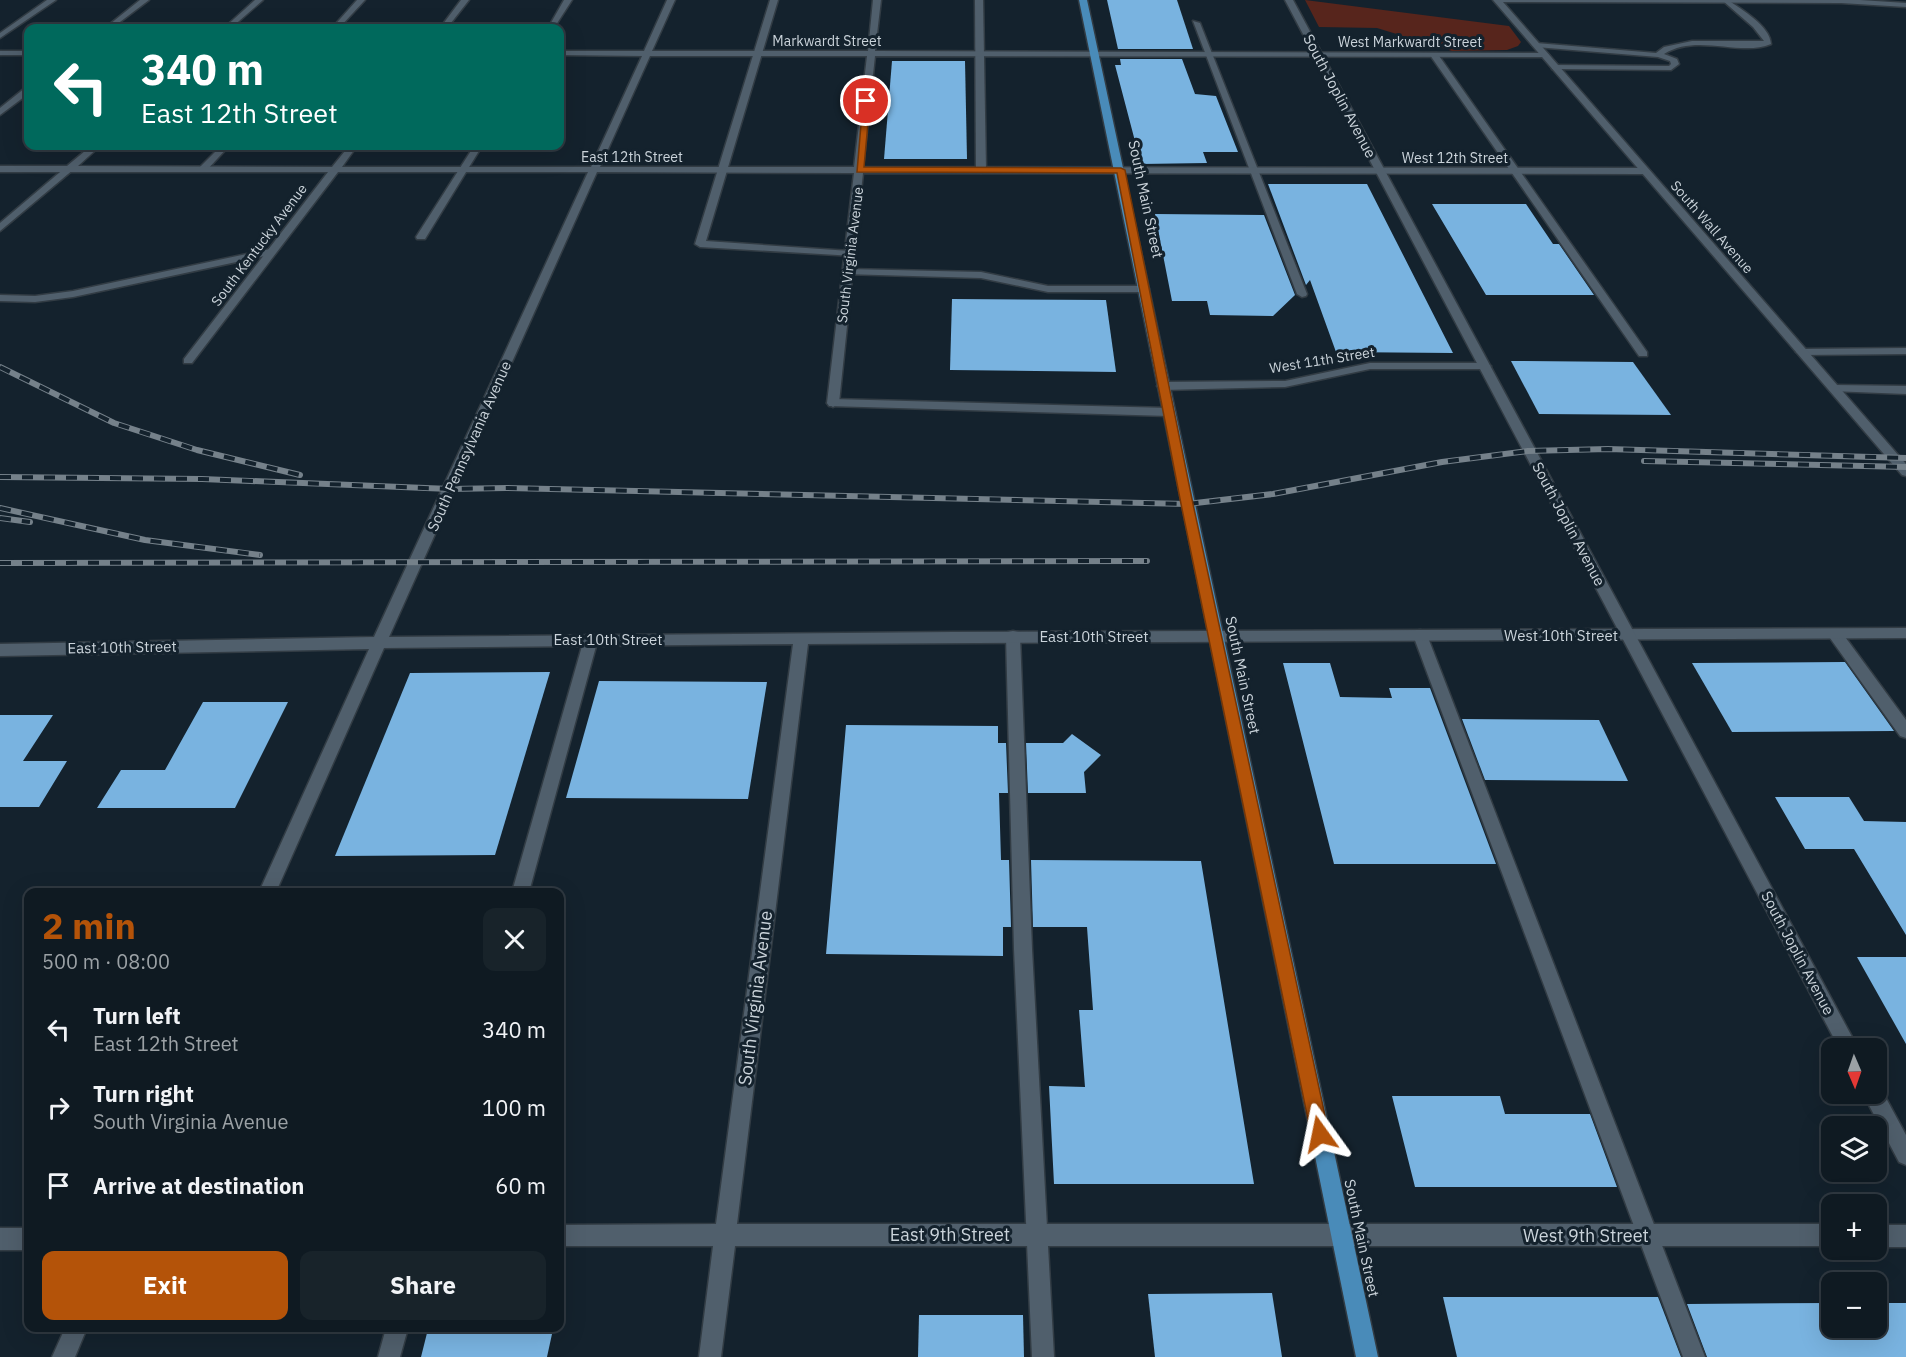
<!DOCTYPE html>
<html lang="en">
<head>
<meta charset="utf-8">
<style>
  :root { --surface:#0f1a22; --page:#18232a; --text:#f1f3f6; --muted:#9ba1a5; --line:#2f3840; --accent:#b45309 }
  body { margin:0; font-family:"IBM Plex Sans",sans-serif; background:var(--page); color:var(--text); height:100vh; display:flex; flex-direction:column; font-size:22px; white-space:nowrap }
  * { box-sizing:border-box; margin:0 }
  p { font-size:20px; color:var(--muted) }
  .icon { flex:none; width:33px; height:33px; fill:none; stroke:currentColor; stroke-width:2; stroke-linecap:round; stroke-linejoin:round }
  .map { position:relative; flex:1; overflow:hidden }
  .side { position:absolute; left:24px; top:888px; width:540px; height:444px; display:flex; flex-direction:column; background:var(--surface); border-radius:12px; box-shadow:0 6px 24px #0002,0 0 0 2px var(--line) }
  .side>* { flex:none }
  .hud { position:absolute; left:24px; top:24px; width:540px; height:126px; border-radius:12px; box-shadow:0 6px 24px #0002,0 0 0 2px var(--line); background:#00695c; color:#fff; overflow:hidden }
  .needle { width:39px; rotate:178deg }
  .tools { position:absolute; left:1821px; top:1038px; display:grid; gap:12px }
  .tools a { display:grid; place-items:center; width:66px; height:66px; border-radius:12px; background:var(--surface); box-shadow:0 6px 24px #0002,0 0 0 2px var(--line); font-size:30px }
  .pin { position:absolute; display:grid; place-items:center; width:51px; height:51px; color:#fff; margin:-26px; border:3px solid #fff; border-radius:50%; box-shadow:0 2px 6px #0007 }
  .me { position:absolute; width:66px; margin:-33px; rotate:348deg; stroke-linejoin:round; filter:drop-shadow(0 0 4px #0008) }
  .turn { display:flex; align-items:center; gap:21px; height:126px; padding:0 18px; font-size:27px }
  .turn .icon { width:78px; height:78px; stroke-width:2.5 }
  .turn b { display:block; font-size:42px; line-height:51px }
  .round { display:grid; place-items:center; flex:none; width:63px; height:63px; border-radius:12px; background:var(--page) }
  .head { display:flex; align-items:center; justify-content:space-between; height:102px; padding:0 18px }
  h1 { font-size:36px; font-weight:700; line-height:45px; color:var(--accent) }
  .cta { display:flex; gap:12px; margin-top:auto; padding:12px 18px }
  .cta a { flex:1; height:69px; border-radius:12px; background:var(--accent); color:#fff; font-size:24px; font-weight:700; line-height:69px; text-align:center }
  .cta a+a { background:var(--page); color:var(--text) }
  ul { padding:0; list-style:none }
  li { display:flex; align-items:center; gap:18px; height:78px; padding:0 18px }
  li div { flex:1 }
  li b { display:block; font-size:22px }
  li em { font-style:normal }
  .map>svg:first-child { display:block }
</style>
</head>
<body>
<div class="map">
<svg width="1906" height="1357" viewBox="0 0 1906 1357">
  <rect width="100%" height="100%" fill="#14222d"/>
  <path fill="#57251c" d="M1305 0 1509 26 1521 42 1518 46 1507 50 1452 51 1377 28 1319 27Z"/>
  <g fill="#79b3e0">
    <path d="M1107 0H1177L1193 49H1118Z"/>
    <path d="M1120 59H1182L1195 94 1216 96 1238 152H1203L1207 163 1141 164 1115 65H1121Z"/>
    <path d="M892 61H965L967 159H884Z"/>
    <path d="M1268 184H1367L1453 353 1336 352 1310 280 1306 285Z"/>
    <path d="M1432 204H1526L1553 244H1559L1594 295H1486Z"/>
    <path d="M1155 214 1264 215 1295 295 1273 316 1210 315 1207 301H1172Z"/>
    <path d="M952 299 1106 300 1116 372 950 370Z"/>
    <path d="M1511 361 1633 362 1671 415 1539 414Z"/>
    <path d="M1845 662 1894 731 1732 732 1692 663Z"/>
    <path d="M1283 663H1330L1340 697 1392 698 1389 688H1430L1496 864H1334Z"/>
    <path d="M550 672 495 855 335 856 410 673Z"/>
    <path d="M599 681 767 682 748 799 566 798Z"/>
    <path d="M203 702H288L235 808H97L121 770H165Z"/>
    <path d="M0 715H53L23 761H67L39 807H0Z"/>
    <path d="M1462 719 1599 720 1628 781 1485 780Z"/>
    <path d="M846 725 998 726V743H1006L1008 793H999L1001 860H1009L1011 927H1003V956L826 954Z"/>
    <path d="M1072 734 1101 755 1084 772 1086 793H1028L1026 743H1063Z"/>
    <path d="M1775 797H1849L1864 821 1906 822V935L1854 849H1805Z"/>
    <path d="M1031 860 1201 861 1254 1184H1054L1049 1086 1085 1087 1079 1010H1093L1087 927H1033Z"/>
    <path d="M1857 957H1906V1044Z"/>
    <path d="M1392 1096H1500L1505 1114H1590L1617 1187H1415Z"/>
    <path d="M1272 1293 1282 1357H1155L1148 1294Z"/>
    <path d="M1443 1297H1658L1681 1357H1457Z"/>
    <path d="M1832 1303V1328H1876V1303H1906V1357H1707L1687 1304Z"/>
    <path d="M919 1315H1023L1024 1357H918Z"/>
    <path d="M427 1333 552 1334 547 1357H421Z"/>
  </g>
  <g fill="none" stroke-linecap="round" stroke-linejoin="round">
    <defs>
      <g id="service">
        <path d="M140 0H149L112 28H105Z"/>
        <path d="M357 0H365L339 28H332Z"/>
        <path d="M564 0H572L554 28H548Z"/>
        <path d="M770 0H778L706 241 850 251 855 254 854 256 700 247 695 244Z"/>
        <path d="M975 0H983L986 170 981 173 976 170Z"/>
        <path d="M1722 0H1728C1742 10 1770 26 1771 44 1740 57 1697 33 1664 54L1677 59 1679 64 1671 70 1555 69H1552V65L1669 66 1671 64 1670 61 1658 57 1536 47 1532 45 1536 43 1656 53 1664 47 1692 41H1764L1753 27Z"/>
        <path d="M1193 21 1200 23 1307 294 1306 296 1302 297 1297 294Z"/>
        <path d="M1431 53H1437L1647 352V356H1639L1430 55Z"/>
        <path d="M25 88H28V94L0 115V108Z"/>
        <path d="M221 146H229L206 171H200V167Z"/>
        <path d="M474 146H482L425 239H417L416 237Z"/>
        <path d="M66 167 74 169 0 231V223Z"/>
        <path d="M270 249 275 252 274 254 73 297 35 302 0 301V295L35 296 73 291Z"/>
        <path d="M848 269 981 272 1048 286H1144L1149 289 1144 292H1048L981 278 844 274V270Z"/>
        <path d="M1370 363H1485L1491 366 1485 369H1370L1285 387 1163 390 1157 386 1163 382 1285 381Z"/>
        <path d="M1835 385 1906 386V394L1831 391V387Z"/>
        <path d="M833 399 1169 408 1175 412 1169 416 829 406 827 403Z"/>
        <path d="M1835 629 1840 630 1906 720V738L1900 736 1830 638 1828 634 1830 630Z"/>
        <path d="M1420 630 1425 631 1427 635 1705 1357H1683L1413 635 1415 631Z"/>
        <path d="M1013 631 1018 632 1020 636 1032 949 1054 1357H1032L1014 949 1006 636 1008 632Z"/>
        <path d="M591 634 596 635 598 639 529 892H512L584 639 586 635Z"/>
        <path d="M386 1328H408L400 1357H378Z"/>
      </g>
      <g id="minor">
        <path d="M47 0H56L0 38V33Z"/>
        <path d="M255 0H263L231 28H224Z"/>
        <path d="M461 0H469L447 28H440Z"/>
        <path d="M667 0H675L652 51H868L873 0H881L875 51 1545 53 1549 55 1545 57 875 56 863 167 1645 168 1650 171 1645 174 863 173 839 403 833 407 827 403 854 173 597 172 389 637 953 632 1906 628V638L808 644 737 1224H1832V1246H735L721 1357H699L713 1246H560V1225L716 1224 793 644 384 648 276 892H259L369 649 0 656V644L374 637 588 172H338L192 363H184V359L328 172H0V166H67L91 146H100L78 166 332 167 349 146H357L342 167H591L642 56 560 55V51H644ZM650 56H867L854 167H600Z"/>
        <rect x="0" y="51" width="28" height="4"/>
        <path d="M1906 348V354L1802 355 1796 352 1802 349Z"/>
        <rect x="1876" y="1225" width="30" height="22"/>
        <rect x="0" y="1228" width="28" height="22"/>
        <path d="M65 1328H87L75 1357H52Z"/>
      </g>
      <g id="tertiary">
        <path d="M1285 0H1293L1858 1048H1839Z"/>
        <path d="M1493 0H1860L1906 3V7L1841 3 1503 2 1906 464V476L1902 475Z"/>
        <path d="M1876 1086 1880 1087 1906 1135V1165L1899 1162 1863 1094H1876Z"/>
      </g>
      <path id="primary" d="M1079 0H1087L1378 1357H1356Z"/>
    </defs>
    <use href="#service" stroke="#323c44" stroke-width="3"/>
    <use href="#minor" stroke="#323c44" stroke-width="3"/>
    <use href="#tertiary" stroke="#323c44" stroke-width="3"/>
    <use href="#primary" stroke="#323c44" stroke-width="3"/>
    <use href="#service" fill="#505f6c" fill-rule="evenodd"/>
    <use href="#minor" fill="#505f6c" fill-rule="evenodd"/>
    <use href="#tertiary" fill="#505f6c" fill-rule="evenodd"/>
    <use href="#primary" fill="#498bb9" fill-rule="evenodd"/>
    <defs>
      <g id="rail">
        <path d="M0 367 114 423 197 450 300 475"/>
        <path d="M1644 461 1906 467"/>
        <path d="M0 477 202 479 450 489 506 488 1187 504 1273 494 1442 462 1528 451 1608 449 1906 458"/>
        <path d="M0 508 145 540 260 555"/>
        <path d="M0 518 30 522"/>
        <path d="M0 563 1147 561"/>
      </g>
    </defs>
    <use href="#rail" stroke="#75818a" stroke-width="6"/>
    <use href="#rail" stroke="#14222d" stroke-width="4" stroke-dasharray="11" stroke-linecap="butt"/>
  </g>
  <path fill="#b45309" stroke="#753606" stroke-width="1.5" d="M866 98 870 101 864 167 1121 168 1125 170 1193 504 1329 1134 1326 1140 1320 1143 1313 1140 1311 1134 1181 504 1117 173 857 172 863 101Z"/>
  <g text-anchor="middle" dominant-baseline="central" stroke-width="6" stroke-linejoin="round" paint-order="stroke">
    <g font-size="14" fill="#cad3da" stroke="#14222d">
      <text x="827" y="41">Markwardt Street</text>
      <text x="1410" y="42">West Markwardt Street</text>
      <text x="632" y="157">East 12th Street</text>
      <text x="1455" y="158">West 12th Street</text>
      <text transform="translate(1712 227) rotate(49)">South Wall Avenue</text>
      <text transform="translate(259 245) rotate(-53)">South Kentucky Avenue</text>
      <text transform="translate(850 255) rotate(-83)">South Virginia Avenue</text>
      <text transform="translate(1322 360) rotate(-9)">West 11th Street</text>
    </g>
    <g font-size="15" fill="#cad3da" stroke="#14222d">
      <text transform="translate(1340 96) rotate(62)">South Joplin Avenue</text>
      <text transform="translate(1146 199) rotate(78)">South Main Street</text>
      <text transform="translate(469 446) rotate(-66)">South Pennsylvania Avenue</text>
      <text transform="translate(1569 524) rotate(62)">South Joplin Avenue</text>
      <text x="1561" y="635">West 10th Street</text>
      <text x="1094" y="636">East 10th Street</text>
      <text x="608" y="639">East 10th Street</text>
      <text transform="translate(122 647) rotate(-1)">East 10th Street</text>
      <text transform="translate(1243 675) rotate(78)">South Main Street</text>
      <text transform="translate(1798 953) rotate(62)">South Joplin Avenue</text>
      <text transform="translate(1362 1238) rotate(78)">South Main Street</text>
    </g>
    <g font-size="18" fill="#cad3da" stroke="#14222d">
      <text transform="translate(755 998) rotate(-83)">South Virginia Avenue</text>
      <text x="950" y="1234">East 9th Street</text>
      <text x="1586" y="1235">West 9th Street</text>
    </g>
  </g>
</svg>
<div class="tools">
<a><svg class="needle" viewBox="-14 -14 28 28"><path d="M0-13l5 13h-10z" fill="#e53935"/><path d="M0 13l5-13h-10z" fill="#9ba1a5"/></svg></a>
<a><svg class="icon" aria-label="layers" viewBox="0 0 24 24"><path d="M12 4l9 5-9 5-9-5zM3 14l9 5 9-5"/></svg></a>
<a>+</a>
<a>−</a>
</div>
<div class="pin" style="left:866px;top:101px;background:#d93025"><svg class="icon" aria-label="arrive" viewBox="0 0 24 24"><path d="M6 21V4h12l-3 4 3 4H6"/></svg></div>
<svg class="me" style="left:1320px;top:1134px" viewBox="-20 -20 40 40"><path d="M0-17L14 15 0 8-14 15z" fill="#b45309" stroke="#fff" stroke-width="4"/></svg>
<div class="hud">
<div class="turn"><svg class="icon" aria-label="left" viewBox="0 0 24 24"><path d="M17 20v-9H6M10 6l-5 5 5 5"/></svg><div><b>340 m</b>East 12th Street</div></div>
</div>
<section class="side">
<div class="head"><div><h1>2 min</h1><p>500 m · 08:00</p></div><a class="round"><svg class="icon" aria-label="close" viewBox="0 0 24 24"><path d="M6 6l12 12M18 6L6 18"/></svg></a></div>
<ul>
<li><svg class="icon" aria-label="left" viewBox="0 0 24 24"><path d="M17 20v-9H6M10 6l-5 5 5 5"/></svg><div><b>Turn left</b><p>East 12th Street</p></div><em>340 m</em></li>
<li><svg class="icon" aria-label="right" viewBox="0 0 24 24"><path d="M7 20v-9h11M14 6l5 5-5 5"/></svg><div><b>Turn right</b><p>South Virginia Avenue</p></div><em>100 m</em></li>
<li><svg class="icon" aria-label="arrive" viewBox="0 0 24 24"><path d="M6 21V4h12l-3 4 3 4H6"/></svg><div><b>Arrive at destination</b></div><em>60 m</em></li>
</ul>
<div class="cta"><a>Exit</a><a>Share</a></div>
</section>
</div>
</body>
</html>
